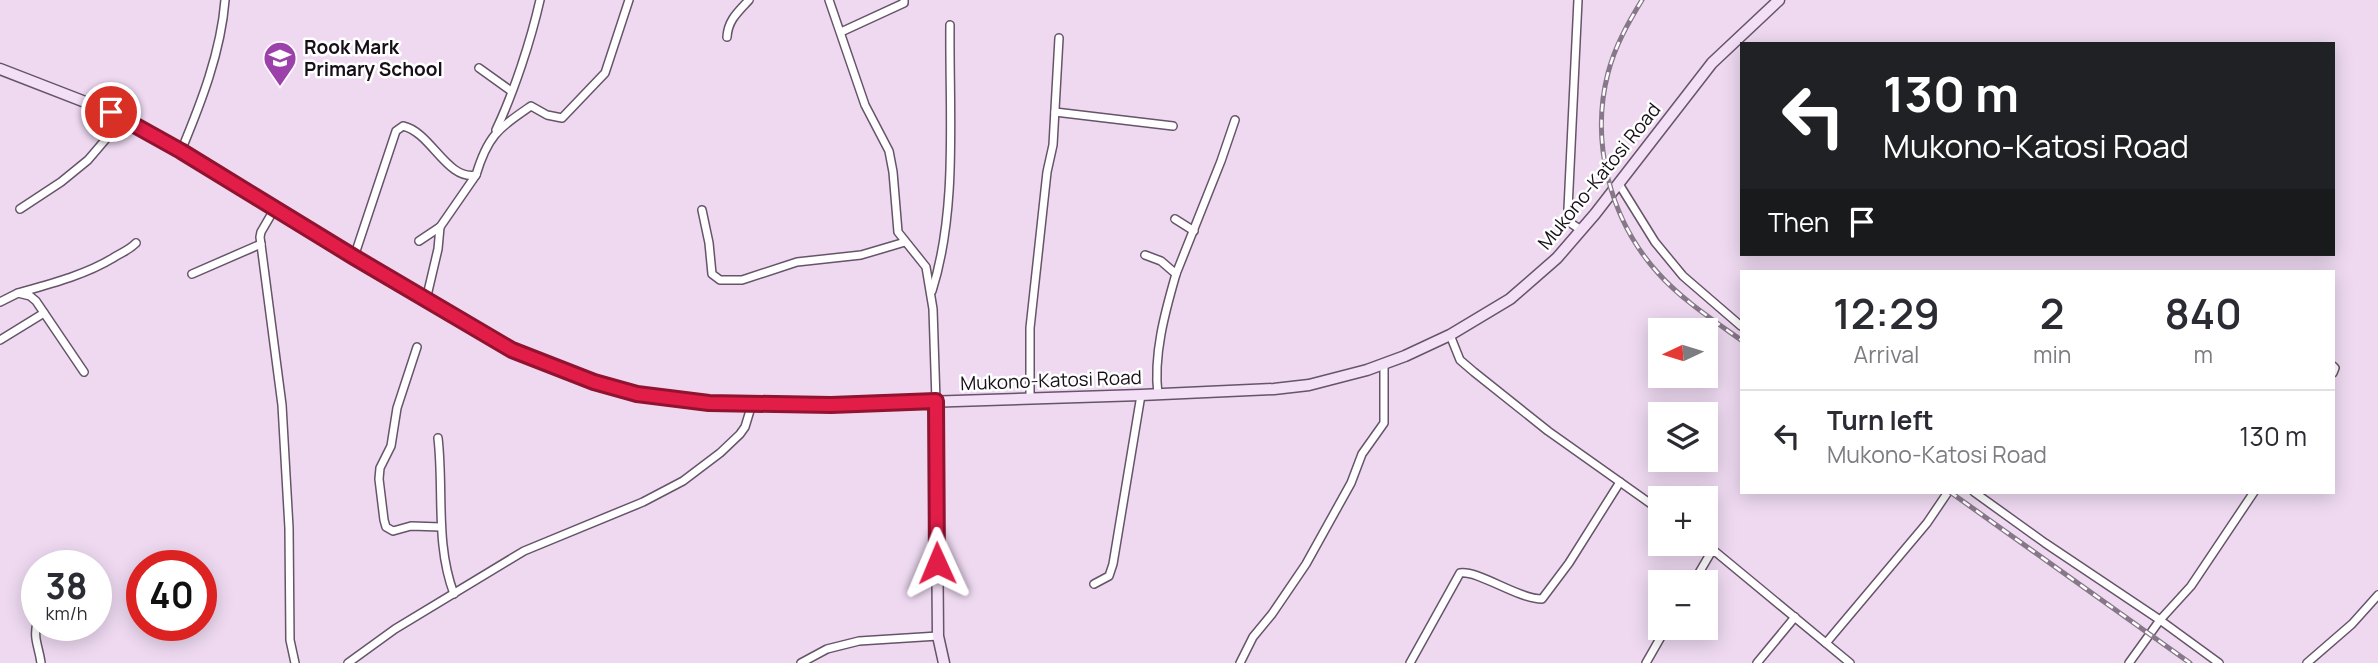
<!DOCTYPE html>
<html lang="en">
<head>
<meta charset="utf-8">
<style>
  :root { --surface:#fff; --page:#f7f7f7; --text:#2b2b33; --muted:#7c7c81; --line:#e1e1e2 }
  body { margin:0; font-family:Manrope,sans-serif; background:var(--page); color:var(--text); height:100vh; display:flex; flex-direction:column; font-size:26px; white-space:nowrap }
  * { box-sizing:border-box; margin:0 }
  p { font-size:23px; color:var(--muted) }
  .icon { flex:none; width:38px; height:38px; fill:none; stroke:currentColor; stroke-width:2; stroke-linecap:round; stroke-linejoin:round }
  .map { position:relative; flex:1; overflow:hidden }
  .drawer { position:absolute; left:1740px; top:270px; width:595px; height:224px; display:flex; flex-direction:column; background:var(--surface); border-radius:0px; box-shadow:0 4px 18px #0003 }
  .drawer>* { flex:none }
  .hud { position:absolute; left:1740px; top:42px; width:595px; height:214px; border-radius:0px; box-shadow:0 4px 18px #0003; background:#202124; color:#fff; overflow:hidden }
  .needle { width:46px; rotate:266deg }
  .controls { position:absolute; left:1648px; top:318px; display:grid; gap:14px }
  .controls a { display:grid; place-items:center; width:70px; height:70px; border-radius:0px; background:var(--surface); box-shadow:0 4px 18px #0003; font-size:35px }
  .speed { position:absolute; left:21px; top:550px; display:flex; gap:14px; font-size:35px; font-weight:700; text-align:center }
  .speed>* { display:grid; place-content:center; width:91px; height:91px; border-radius:50%; background:var(--surface); box-shadow:0 4px 18px #0003; line-height:1 }
  .speed small { font-size:18px; font-weight:400 }
  .speed .limit { border:10px solid #d22; background:#fff; color:#111 }
  .pin { position:absolute; display:grid; place-items:center; width:60px; height:60px; color:#fff; margin:-30px; border:4px solid #fff; border-radius:50%; box-shadow:0 2px 7px #0007 }
  .me { position:absolute; width:77px; margin:-38px; rotate:359deg; stroke-linejoin:round; filter:drop-shadow(0 0 5px #0008) }
  .turn { display:flex; align-items:center; gap:24px; height:147px; padding:0 28px; font-size:32px }
  .turn .icon { width:91px; height:91px; stroke-width:2.5 }
  .turn b { display:block; font-size:49px; line-height:60px }
  .then { display:flex; align-items:center; height:66px; padding:0 28px; background:#0003; gap:14px; font-size:26px }
  .eta { display:flex; justify-content:space-evenly; align-items:center; height:119px; text-align:center }
  .eta b { font-size:42px; font-weight:600; line-height:49px }
  ul { padding:0; list-style:none }
  li { display:flex; align-items:center; gap:21px; height:91px; padding:0 28px; border-top:2px solid var(--line) }
  li div { flex:1 }
  li b { display:block; font-size:26px }
  li em { font-style:normal }
  .map>svg:first-child { display:block }
</style>
</head>
<body>
<div class="map">
<svg width="2378" height="663" viewBox="0 0 2378 663">
  <rect width="100%" height="100%" fill="#eed9f1"/>
  <g fill="none" stroke-linecap="round" stroke-linejoin="round">
    <defs>
      <g id="street">
        <path d="M829 0 865 105 889 151 893 172 898 232 926 267 933 309 936 401"/>
        <path d="M1578 0 1568 209 1572 224 1581 230"/>
        <path d="M841 32 904 3V0"/>
        <path d="M727 37C728 20 738 12 749 0"/>
        <path d="M479 68 511 91"/>
        <path d="M1055 112 1173 126"/>
        <path d="M496 130C514 92 531 40 540 0"/>
        <path d="M181 151C201 103 221 52 225 0"/>
        <path d="M1619 184 1655 242 1683 276 1741 326"/>
        <path d="M275 208 261 232 260 237 282 405 289 528 290 640 295 663"/>
        <path d="M20 209 61 182 88 160 123 119"/>
        <path d="M702 210 709 243 712 274 720 280H742L797 262 861 255 905 242"/>
        <path d="M1175 219 1194 231"/>
        <path d="M419 241 440 227 476 175"/>
        <path d="M1145 255 1161 261 1176 274 1221 161 1235 120"/>
        <path d="M354 257 396 131 403 126C431 132 447 181 476 175 488 135 498 129 531 106L547 115 562 118 605 73 629 0"/>
        <path d="M192 274 261 244"/>
        <path d="M932 291C958 209 949 111 950 25"/>
        <path d="M18 293C50 284 85 275 113 258 122 252 128 251 136 243"/>
        <path d="M426 300 438 249 440 227"/>
        <path d="M0 302 18 293 30 296 36 301 84 372"/>
        <path d="M1450 335 1460 360 1474 372 1548 431 1661 511"/>
        <path d="M0 340 44 313"/>
        <path d="M417 347 397 408 391 446 380 468 379 479 384 520 386 527 393 531 411 526 441 527"/>
        <path d="M2333 366 2335 368 2333 373"/>
        <path d="M1158 395C1153 355 1165 312 1176 274"/>
        <path d="M1030 399V328L1047 172 1053 145 1059 38"/>
        <path d="M438 438C444 490 435 544 454 594"/>
        <path d="M1974 492 2045 543 2160 620 2219 663"/>
        <path d="M1706 544 1850 663"/>
        <path d="M1693 583 1713 549"/>
        <path d="M1094 584 1109 576 1113 564 1141 395"/>
        <path d="M37 623C33 639 39 647 41 663"/>
        <path d="M1826 643 1927 523 1948 492"/>
        <path d="M348 663 395 629 524 551 643 502 683 481 720 453 740 434 745 427 752 404"/>
        <path d="M801 663 827 649 859 641 938 636"/>
        <path d="M1240 663 1253 637 1272 614 1306 564 1351 483 1362 454 1384 423V363"/>
        <path d="M1410 663 1460 573C1478 570 1518 599 1542 599L1569 563 1620 482"/>
        <path d="M1646 663 1666 628"/>
        <path d="M1757 663 1795 617"/>
        <path d="M2129 663 2160 620 2191 586 2254 492"/>
        <path d="M2307 663 2352 624 2378 595"/>
      </g>
      <g id="secondary">
        <path d="M0 69 111 112 181 151 354 257 512 350 594 382 637 394 709 403 831 405 1141 395 1274 389 1309 385 1367 370 1405 356 1450 335 1510 299 1557 258 1595 214 1712 63 1779 0"/>
        <path d="M936 401 938 636 944 663"/>
      </g>
    </defs>
    <use href="#street" stroke="#665469" stroke-width="10"/>
    <use href="#secondary" stroke="#665469" stroke-width="13"/>
    <use href="#street" stroke="#fff" stroke-width="7"/>
    <use href="#secondary" stroke="#f3dff6" stroke-width="10"/>
    <defs>
      <g id="rail">
        <path d="M1642 0C1628 23 1615 46 1608 73 1590 142 1610 220 1658 273 1681 299 1713 320 1741 340"/>
        <path d="M1950 492 2190 663"/>
      </g>
    </defs>
    <use href="#rail" stroke="#877889" stroke-width="5"/>
    <use href="#rail" stroke="#fff" stroke-width="2.5" stroke-dasharray="8" stroke-linecap="butt"/>
  </g>
  <g fill="none" stroke-linecap="round" stroke-linejoin="round">
    <defs>
      <path id="route" d="M111 112 181 151 354 257 512 350 594 382 637 394 709 403 831 405 936 401 937 563"/>
    </defs>
    <use href="#route" stroke="#92132f" stroke-width="18"/>
    <use href="#route" stroke="#e11d48" stroke-width="12"/>
  </g>
  <defs>
    <symbol id="school-pin" viewBox="-11 -11 22 30"><path d="M0 17L-7.5 6A9.5 9.5 0 1 1 7.5 6Z" fill="#9d41aa" stroke="#fff"/><path d="M0-5L7-2L0 1L-7-2ZM-4 1L0 2.5L4 1V4Q0 6-4 4Z" fill="#fff"/></symbol>
  </defs>
  <g fill-rule="evenodd">
    <use href="#school-pin" x="261" y="39" width="38" height="52"/>
  </g>
  <g text-anchor="middle" dominant-baseline="central" stroke-width="5" stroke-linejoin="round" paint-order="stroke">
    <g font-size="19" font-weight="bold" fill="#160f17" stroke="#fff" text-anchor="start">
      <text x="304" y="47">Rook Mark<tspan x="304" dy="22">Primary School</tspan></text>
    </g>
    <g font-size="19" fill="#160f17" stroke="#fff">
      <text transform="translate(1599 176) rotate(-51)">Mukono-Katosi Road</text>
      <text transform="translate(1051 380) rotate(-2)">Mukono-Katosi Road</text>
    </g>
  </g>
</svg>
<div class="controls">
<a><svg class="needle" viewBox="-14 -14 28 28"><path d="M0-13l5 13h-10z" fill="#e53935"/><path d="M0 13l5-13h-10z" fill="#7c7c81"/></svg></a>
<a><svg class="icon" aria-label="layers" viewBox="0 0 24 24"><path d="M12 4l9 5-9 5-9-5zM3 14l9 5 9-5"/></svg></a>
<a>+</a>
<a>−</a>
</div>
<div class="speed"><div>38<small>km/h</small></div><div class="limit">40</div></div>
<div class="pin" style="left:111px;top:112px;background:#d93025"><svg class="icon" aria-label="arrive" viewBox="0 0 24 24"><path d="M6 21V4h12l-3 4 3 4H6"/></svg></div>
<svg class="me" style="left:937px;top:563px" viewBox="-20 -20 40 40"><path d="M0-17L14 15 0 8-14 15z" fill="#e11d48" stroke="#fff" stroke-width="4"/></svg>
<div class="hud">
<div class="turn"><svg class="icon" aria-label="left" viewBox="0 0 24 24"><path d="M17 20v-9H6M10 6l-5 5 5 5"/></svg><div><b>130 m</b>Mukono-Katosi Road</div></div>
<div class="then">Then<svg class="icon" aria-label="arrive" viewBox="0 0 24 24"><path d="M6 21V4h12l-3 4 3 4H6"/></svg></div>
</div>
<section class="drawer">
<div class="eta">
<div><b>12:29</b><p>Arrival</p></div>
<div><b>2</b><p>min</p></div>
<div><b>840</b><p>m</p></div>
</div>
<ul>
<li><svg class="icon" aria-label="left" viewBox="0 0 24 24"><path d="M17 20v-9H6M10 6l-5 5 5 5"/></svg><div><b>Turn left</b><p>Mukono-Katosi Road</p></div><em>130 m</em></li>
</ul>
</section>
</div>
</body>
</html>
